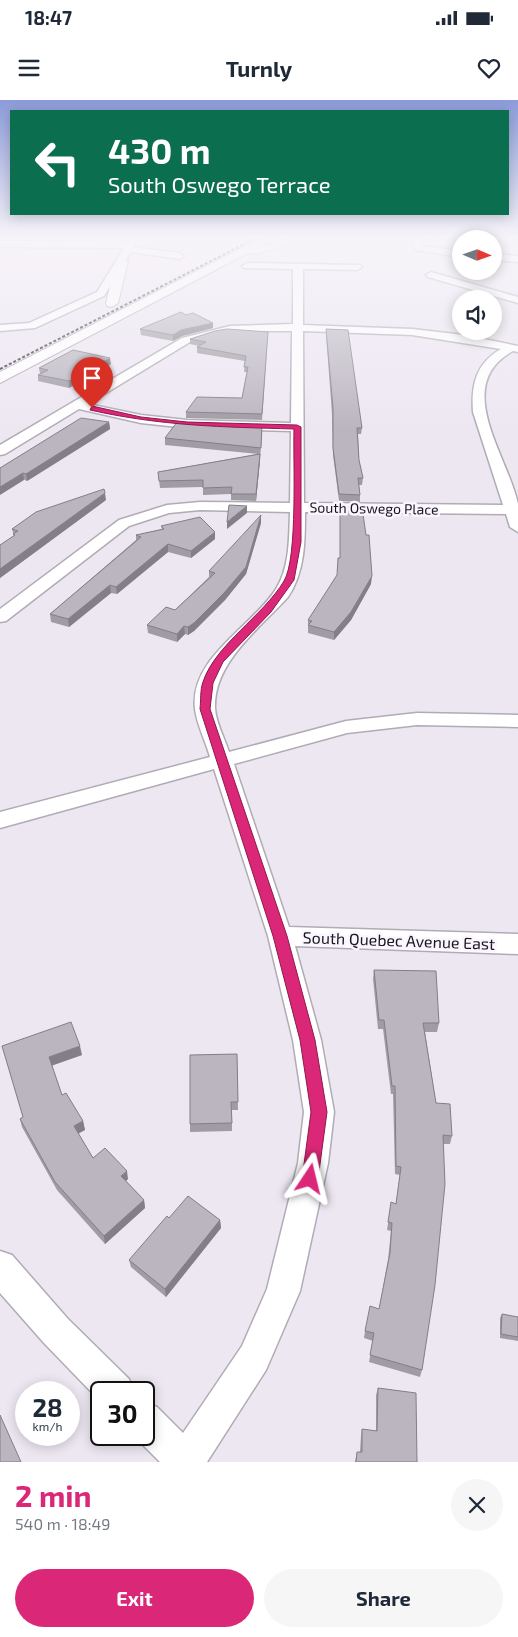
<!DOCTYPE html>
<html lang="en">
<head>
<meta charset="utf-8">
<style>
  :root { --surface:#fff; --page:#f6f6f7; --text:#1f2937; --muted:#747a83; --accent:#db2777 }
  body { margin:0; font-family:"Exo 2",sans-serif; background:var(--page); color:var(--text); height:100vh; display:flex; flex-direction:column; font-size:19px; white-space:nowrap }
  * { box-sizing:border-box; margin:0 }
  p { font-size:16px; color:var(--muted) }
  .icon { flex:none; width:28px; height:28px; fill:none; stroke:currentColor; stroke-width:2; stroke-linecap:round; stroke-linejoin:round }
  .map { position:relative; height:1362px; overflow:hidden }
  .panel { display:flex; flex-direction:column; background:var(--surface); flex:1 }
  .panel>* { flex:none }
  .top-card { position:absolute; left:10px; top:10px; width:499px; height:105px; border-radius:0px; box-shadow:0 2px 12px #0003; background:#0b6e4f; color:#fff; overflow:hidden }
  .needle { width:32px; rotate:92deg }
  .controls { position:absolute; left:452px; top:130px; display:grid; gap:10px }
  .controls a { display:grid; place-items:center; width:50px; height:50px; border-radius:50%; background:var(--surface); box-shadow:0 2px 12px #0003; font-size:25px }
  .speed { position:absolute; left:15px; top:1281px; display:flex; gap:10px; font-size:25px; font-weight:700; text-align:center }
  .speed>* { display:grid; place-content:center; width:65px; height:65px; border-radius:50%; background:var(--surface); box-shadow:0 2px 12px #0003; line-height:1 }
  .speed small { font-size:12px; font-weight:400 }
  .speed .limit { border:2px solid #111; border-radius:8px; background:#fff; color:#111 }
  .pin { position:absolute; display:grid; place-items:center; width:42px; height:42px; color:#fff; margin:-51px -21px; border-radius:50% 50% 50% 0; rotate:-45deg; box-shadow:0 0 5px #0007 }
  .pin .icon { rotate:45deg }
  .me { position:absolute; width:55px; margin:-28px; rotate:10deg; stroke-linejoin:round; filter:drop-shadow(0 0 4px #0008) }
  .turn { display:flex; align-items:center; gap:18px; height:105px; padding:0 15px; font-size:22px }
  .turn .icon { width:65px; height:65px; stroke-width:2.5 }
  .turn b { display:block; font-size:35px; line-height:42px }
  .round { display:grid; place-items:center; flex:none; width:52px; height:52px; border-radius:26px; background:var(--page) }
  .head { display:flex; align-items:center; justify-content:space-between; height:85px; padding:0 15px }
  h1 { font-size:30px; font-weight:700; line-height:38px; color:var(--accent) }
  .action { display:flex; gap:10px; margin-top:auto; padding:10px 15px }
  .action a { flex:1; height:58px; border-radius:30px; background:var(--accent); color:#fff; font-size:20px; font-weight:700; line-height:58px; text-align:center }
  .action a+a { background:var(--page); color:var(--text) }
  .status { display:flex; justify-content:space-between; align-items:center; height:35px; padding:0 25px; background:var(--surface); direction:ltr }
  .status svg { height:14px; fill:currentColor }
  header { display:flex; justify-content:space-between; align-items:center; height:65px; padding:0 15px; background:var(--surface); font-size:22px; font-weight:700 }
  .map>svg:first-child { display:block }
</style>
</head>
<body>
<div class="status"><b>18:47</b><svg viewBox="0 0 49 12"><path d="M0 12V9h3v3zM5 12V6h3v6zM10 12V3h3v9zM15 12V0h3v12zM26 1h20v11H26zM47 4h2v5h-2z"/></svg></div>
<header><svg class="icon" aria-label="menu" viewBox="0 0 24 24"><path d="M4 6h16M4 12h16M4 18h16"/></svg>Turnly<svg class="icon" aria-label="heart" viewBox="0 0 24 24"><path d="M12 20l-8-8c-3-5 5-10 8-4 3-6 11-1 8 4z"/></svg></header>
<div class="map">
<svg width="518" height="1362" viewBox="0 0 518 1362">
  <rect width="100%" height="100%" fill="#ede7f2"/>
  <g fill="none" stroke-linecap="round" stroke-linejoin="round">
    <defs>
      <g id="minor">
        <path d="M129 138H137L133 147 180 153 184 156 180 159 131 152 104 196 35 228 0 231V225L29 223 97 192 124 148 0 147V141L127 142Z"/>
        <path d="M417 138H425L420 144 422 146 461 151V157L416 150 412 144Z"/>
        <path d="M494 154 518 156V162L494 160Z"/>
        <path d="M247 163 360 165 362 167 357 170 303 169V225L412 229 464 235 518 246V252L513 251C451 285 508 356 518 404 518 413 518 423 518 432L510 427 506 414 305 412C305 441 305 472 288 497 260 528 214 562 215 607 215 621 225 639 229 652L346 621 417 613 518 615V627L417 625 347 633 234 664 289 827 518 834V854L295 846 321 940 334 1012 328 1063 300 1191 266 1270 207 1362H160L133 1335H144V1302L157 1307 183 1333 242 1246 267 1189 298 1063 304 1012 293 940 268 836 214 669 0 728V712L210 657C206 642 197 625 195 609 189 558 252 527 276 489 290 467 289 437 290 412L200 410 169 413 129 426 6 521 0 522V509L119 420 167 405 200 402 290 403 291 331 187 328 141 323 79 309 5 354 0 355V345L182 238 230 226 293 224V169L244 168 242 166ZM245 231H292L291 323 187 320 141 315 88 304 190 242 215 234ZM303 231 412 235 501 249C476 263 471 285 473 312L503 405 304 403Z"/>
        <path d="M431 172 518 197V203L428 177 426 175Z"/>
        <path d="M0 1151 12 1155 68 1219 129 1279 134 1292H101V1302L44 1243 0 1193Z"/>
      </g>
      <g id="highway">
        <path d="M261 138H274L262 146 293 138H309L257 154 248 153 0 283V272Z"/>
        <path d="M122 158 128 161 118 203 112 207 107 206 106 203 116 161Z"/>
      </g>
    </defs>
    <use href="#minor" stroke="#b0abb5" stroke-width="3"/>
    <use href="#highway" stroke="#b0abb5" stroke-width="2"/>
    <use href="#minor" fill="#fff" fill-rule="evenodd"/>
    <use href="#highway" fill="#fff" fill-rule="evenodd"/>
    <path stroke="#363439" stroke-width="2" stroke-dasharray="3 2" stroke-linecap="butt" d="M0 269 256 138"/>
  </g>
  <g fill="#a09ca4">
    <path d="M186 215 213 228 182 236 173 241 141 235 140 229Z"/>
    <path d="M326 229 362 328 361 334H358L359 360 363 378 362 385H359L360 395V402L339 401 333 355 332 314 326 235Z"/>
    <path d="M268 232 262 320 186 318V312L242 298 247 272H244L245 261 197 253V247L199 246 190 244V239Z"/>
    <path d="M111 264 69 288 38 281V275L40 274 39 268Z"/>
    <path d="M109 322 110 329 27 381 0 368Z"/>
    <path d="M262 332 260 360 256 401 231 400V394L203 395V387L160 388 158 372 258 354 165 345V338Z"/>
    <path d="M106 400 0 478V445L14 436 12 429Z"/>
    <path d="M261 423 246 474 225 500 194 531 188 535 185 534 177 542 148 533 147 525 175 510 209 477V471Z"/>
    <path d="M161 426 215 439 191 458 168 452 117 494 111 493 69 527 51 522 50 514 136 440V435L162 429Z"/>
    <path d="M371 484 351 520 334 540 308 533V520Z"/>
    <path d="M374 870 439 923 437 932H425L436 1003 452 1036 450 1044H443L422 1270 420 1277 369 1262 373 1241 364 1238 365 1231 379 1209 388 1160 391 1131 387 1130 390 1110 396 1103 400 1075 395 1074 393 994H391L383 929H378L373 879Z"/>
    <path d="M2 946 82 955 52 965 62 995 83 1021 85 1030 78 1033 93 1058 128 1079 126 1081 144 1100 145 1108 105 1144 57 1090 22 1027 20 1019 23 1017Z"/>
    <path d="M237 954 238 1010H232V1031L190 1032V1024Z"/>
    <path d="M169 1118 220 1120 221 1128 166 1197 131 1167 129 1160Z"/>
    <path d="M502 1214 518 1217V1241L500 1238V1218Z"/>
    <path d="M378 1288 417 1362H355L357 1352H360L361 1336 362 1329 376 1331V1295Z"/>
  </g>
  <g fill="#827f86">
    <path d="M213 223V228L182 236 173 241V235L181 230Z"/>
    <path d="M110 258 111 264 69 288V281Z"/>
    <path d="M109 322 110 329 27 381 26 374Z"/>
    <path d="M260 354V360L256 401V394Z"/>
    <path d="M23 373 24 380 0 395V387Z"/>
    <path d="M105 393 106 400 0 478V469Z"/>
    <path d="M247 406V413L227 429V422Z"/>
    <path d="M261 415V423L246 474 225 500 194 531 188 535V527Z"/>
    <path d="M215 432V439L191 458V451Z"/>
    <path d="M168 444V452L117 494 116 487Z"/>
    <path d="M372 476 371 484 351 520 334 540V532Z"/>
    <path d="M110 485 111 493 69 527 68 519Z"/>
    <path d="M184 526 185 534 177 542V534Z"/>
    <path d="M80 946 82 955 51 966 49 957Z"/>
    <path d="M83 1021 85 1030 76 1035 74 1026Z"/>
    <path d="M127 1071 128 1079 122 1084 121 1076Z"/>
    <path d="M144 1100 145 1108 105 1144 104 1136Z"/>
    <path d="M220 1120 221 1128 166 1197 165 1189Z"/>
  </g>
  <g fill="#bab5bf" stroke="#827f86">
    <path d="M181 212 186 215 193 213 213 223 181 230 173 235 140 229Z"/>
    <path d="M227 229 268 232 262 314 186 312 197 297 242 298 248 267H244L246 256 197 247 206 242 190 239 215 231Z"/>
    <path d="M326 229 348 230 362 328H357L359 360 363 378H358L360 395 339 394 333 348V308Z"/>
    <path d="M73 250 110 258 69 281 38 275 48 270 39 268Z"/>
    <path d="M81 318 109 322 26 374 23 373 0 387V368Z"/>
    <path d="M177 322 262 325 261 348 165 338Z"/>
    <path d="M260 354 256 394H231L232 387 203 388V380L159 381 158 372Z"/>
    <path d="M104 389 105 393 0 469V445L15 435 13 434 18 431 12 429 36 412Z"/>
    <path d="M229 405 247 406 227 422Z"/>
    <path d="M340 407H362L366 435H369L372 476 351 512 334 532 308 525 312 521 308 520 337 475 338 458H340Z"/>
    <path d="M261 415 246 467 224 493 194 523 188 527 184 526 177 534 147 525 166 507 175 510 215 473 209 471Z"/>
    <path d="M200 417 215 432 191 451 168 444 116 487 110 485 68 519 50 514 141 437 136 435 164 429 161 426Z"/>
    <path d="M374 870 436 871 439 923H423L436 1003 450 1004 452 1036 443 1035 445 1084 435 1185 422 1270 370 1255 374 1233 365 1231 370 1206 379 1209 390 1153 392 1123 388 1122 391 1102 396 1104 401 1067 396 1066 395 986H392L384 920H379Z"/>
    <path d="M71 922 80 946 49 957 62 995 66 993 83 1021 74 1026 93 1058 105 1048 127 1071 121 1076 144 1100 104 1136 55 1082 20 1019 23 1017 2 946Z"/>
    <path d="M237 954 238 1002H231L232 1023 190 1024V955Z"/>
    <path d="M188 1096 220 1120 165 1189 129 1160 167 1116 169 1118Z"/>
    <path d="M502 1214 518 1217V1237L501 1234Z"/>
    <path d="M378 1288 416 1293 417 1362H356L357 1352H362V1329L377 1331Z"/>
    <path d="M0 1315 21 1362H0Z"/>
  </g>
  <linearGradient id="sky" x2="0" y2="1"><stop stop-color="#8c9cda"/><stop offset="0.42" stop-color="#f7f4f9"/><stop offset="1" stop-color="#f7f4f9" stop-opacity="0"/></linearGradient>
  <rect width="518" height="328" fill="url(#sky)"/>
  <path fill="#db2777" stroke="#8e194d" d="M92 306 141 317 187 322 297 325 301 327V442L294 480 271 512 223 562 213 583 210 609 287 836 315 940 327 1012 318 1079 316 1084 310 1087 304 1084 302 1079 311 1012 300 940 273 836 200 609C201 600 200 590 203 582 215 545 263 516 284 481 298 458 293 360 294 329 222 327 161 326 90 310Z"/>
  <g text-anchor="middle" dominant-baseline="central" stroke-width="5" stroke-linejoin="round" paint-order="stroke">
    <g font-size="14" fill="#19171b" stroke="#faf5fe">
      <text transform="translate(374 408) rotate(1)">South Oswego Place</text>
    </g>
    <g font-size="16" fill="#19171b" stroke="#faf5fe">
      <text transform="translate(399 840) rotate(2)">South Quebec Avenue East</text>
    </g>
  </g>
</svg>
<div class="controls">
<a><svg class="needle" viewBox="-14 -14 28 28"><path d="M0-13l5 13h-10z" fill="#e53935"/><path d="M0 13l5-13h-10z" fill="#747a83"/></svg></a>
<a><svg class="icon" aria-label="sound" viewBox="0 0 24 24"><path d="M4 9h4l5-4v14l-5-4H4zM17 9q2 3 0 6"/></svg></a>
</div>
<div class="speed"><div>28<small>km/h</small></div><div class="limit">30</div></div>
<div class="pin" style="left:92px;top:308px;background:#d93025"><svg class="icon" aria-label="arrive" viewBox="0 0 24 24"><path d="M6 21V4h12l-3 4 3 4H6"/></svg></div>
<svg class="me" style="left:310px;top:1079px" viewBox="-20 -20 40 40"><path d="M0-17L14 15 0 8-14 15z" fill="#db2777" stroke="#fff" stroke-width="4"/></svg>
<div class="top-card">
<div class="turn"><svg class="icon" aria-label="left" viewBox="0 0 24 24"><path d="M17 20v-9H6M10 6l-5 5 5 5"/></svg><div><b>430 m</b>South Oswego Terrace</div></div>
</div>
</div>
<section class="panel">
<div class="head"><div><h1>2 min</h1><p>540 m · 18:49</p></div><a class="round"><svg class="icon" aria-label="close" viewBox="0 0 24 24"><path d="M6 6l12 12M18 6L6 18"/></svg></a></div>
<div class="action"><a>Exit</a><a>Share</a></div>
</section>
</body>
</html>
